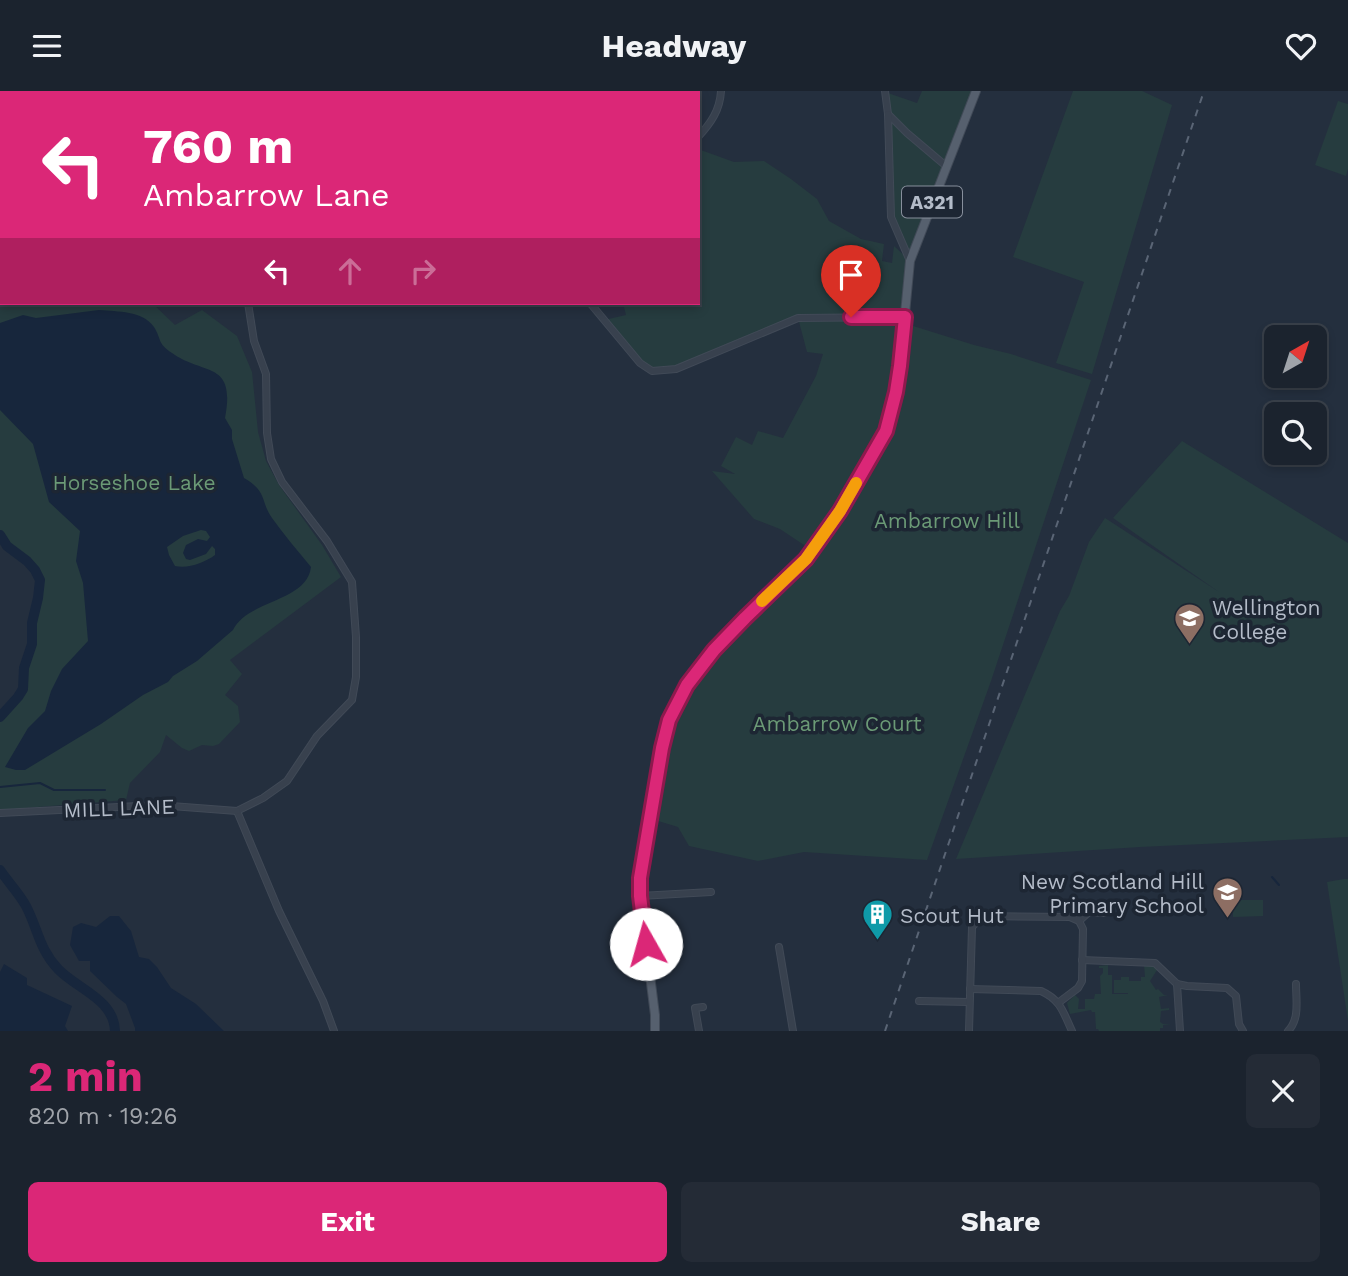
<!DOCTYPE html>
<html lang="en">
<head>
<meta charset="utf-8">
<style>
  :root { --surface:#1b232e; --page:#242b36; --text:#f1f3f6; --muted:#a0a4aa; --line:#39404a; --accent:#db2777 }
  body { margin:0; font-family:"Work Sans",sans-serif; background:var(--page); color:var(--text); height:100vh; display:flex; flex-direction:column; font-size:26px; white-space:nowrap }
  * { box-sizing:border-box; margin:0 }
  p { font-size:23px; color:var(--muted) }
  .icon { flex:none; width:38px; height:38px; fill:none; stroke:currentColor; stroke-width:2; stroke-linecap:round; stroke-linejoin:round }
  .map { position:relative; height:940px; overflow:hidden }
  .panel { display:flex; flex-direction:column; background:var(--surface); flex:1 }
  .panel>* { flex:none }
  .top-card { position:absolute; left:0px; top:0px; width:700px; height:214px; box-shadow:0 4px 10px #0003,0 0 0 2px var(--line); background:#db2777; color:#fff; overflow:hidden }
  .needle { width:46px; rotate:39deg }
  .buttons { position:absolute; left:1264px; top:234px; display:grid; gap:14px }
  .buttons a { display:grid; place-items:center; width:63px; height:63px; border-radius:10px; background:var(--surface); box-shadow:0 4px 10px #0003,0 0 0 2px var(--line); font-size:35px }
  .pin { position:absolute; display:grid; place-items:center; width:60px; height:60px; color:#fff; margin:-72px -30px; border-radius:50% 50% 50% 0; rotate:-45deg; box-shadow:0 0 7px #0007 }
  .pin .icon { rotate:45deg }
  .me { position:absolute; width:77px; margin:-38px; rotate:353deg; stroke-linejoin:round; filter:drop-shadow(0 0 5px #0008) }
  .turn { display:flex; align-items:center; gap:24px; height:147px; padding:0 28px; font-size:32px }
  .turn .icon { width:91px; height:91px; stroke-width:2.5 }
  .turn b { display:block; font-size:49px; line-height:60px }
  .lanes { display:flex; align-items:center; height:66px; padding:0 28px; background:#0003; justify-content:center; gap:35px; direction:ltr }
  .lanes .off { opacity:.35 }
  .round { display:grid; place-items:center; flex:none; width:74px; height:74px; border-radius:10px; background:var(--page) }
  .summary { display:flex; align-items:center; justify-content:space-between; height:119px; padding:0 28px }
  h1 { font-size:42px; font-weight:700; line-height:52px; color:var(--accent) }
  .cta { display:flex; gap:14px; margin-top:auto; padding:14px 28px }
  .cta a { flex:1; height:80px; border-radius:10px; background:var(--accent); color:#fff; font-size:28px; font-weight:700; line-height:80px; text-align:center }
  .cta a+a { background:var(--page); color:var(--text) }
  header { display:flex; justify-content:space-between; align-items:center; height:91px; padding:0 28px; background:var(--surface); font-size:32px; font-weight:700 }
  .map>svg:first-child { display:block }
</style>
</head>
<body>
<header><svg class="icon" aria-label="menu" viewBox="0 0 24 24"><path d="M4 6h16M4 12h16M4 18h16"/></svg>Headway<svg class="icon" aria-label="heart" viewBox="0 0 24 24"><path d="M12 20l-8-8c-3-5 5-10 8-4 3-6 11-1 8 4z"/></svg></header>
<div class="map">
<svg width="1348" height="940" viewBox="0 0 1348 940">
  <rect width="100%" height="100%" fill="#242f3e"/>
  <g fill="#263c3f">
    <path d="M502 0H668L669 2H501Z"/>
    <path d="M922 0H976L910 170 900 275 886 340 812 461 804 454 780 438 754 428 712 380 735 383 721 375 736 346 752 354 758 340 783 347 816 285 823 263 807 261 798 227 676 278 652 280 640 272 604 229 626 224 623 212H698V58L734 71 764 70 791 88 817 108 829 130 861 148 884 153 882 170 892 172 894 155 908 168 891 126 885 1 917 12Z"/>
    <path d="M1073 0H1142L1172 14 1092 283 1056 272 1084 191 1013 166Z"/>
    <path d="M1338 10 1348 13V78L1346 85 1315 74Z"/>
    <path d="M0 21 2 22V212H152L175 234 202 219 237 245 252 281 258 341 266 370 279 394 322 454 341 486 230 569 242 583 225 604 238 615 240 631 219 653 213 655 202 654 189 660 182 657 166 644 160 661 130 692 126 709 0 719V623L17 605 20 600 23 576 30 553V532L37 506 38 489 34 480 26 471 6 456 0 447Z"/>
    <path d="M910 234 974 254 1011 263 1091 289 991 590 927 769 804 761 758 770 689 755 678 736 655 729 675 634 692 601 717 566 789 493 818 458 844 424 890 342 902 302Z"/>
    <path d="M1182 350 1348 452V746L1140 756 956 768 1060 520 1069 505 1089 451 1105 427 1219 501 1113 427Z"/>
    <path d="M1344 788H1348V930L1327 791Z"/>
    <path d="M1233 809H1263V825L1233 826Z"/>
    <path d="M1108 874V884H1112V903H1128V902H1114V889H1121V886H1129V890H1141V886H1145L1144 874 1153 875 1157 879 1150 890 1156 899 1158 898 1164 904H1168L1159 906 1161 918 1169 917V919L1161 920 1160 931 1163 933H1171L1163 934V937H1160V940H1099L1098 938H1096L1095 921H1092L1091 919 1070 923 1067 912 1075 904 1079 908 1078 918H1085V908H1094L1095 903H1101L1100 885 1103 882V877H1099V875Z"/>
  </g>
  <g fill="#17263c" fill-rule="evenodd">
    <path d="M99 219C118 221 142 219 154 236 162 249 157 252 172 262 204 285 236 269 225 327L232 339V348L244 387C268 401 260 410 272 427 284 444 298 460 311 476 307 511 247 509 233 539L197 570 173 585 168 591 143 604 101 633 25 679H16L5 676 28 637 45 620 51 600 62 578 88 550 83 492 76 470 80 440 49 411 33 353 0 319V232L23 224 36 227ZM201 439 206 440 210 446 207 450 198 448 186 454 183 462 186 468 190 469 206 463 212 455 215 458V464C204 472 188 478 175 475L169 464 167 456 183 445Z"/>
    <path d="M110 825H119L131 840 139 866 149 868 157 876 171 897 196 913 224 940H135V937L126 913 117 906 90 880V870H79L70 854 73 836 81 832 96 836Z"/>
    <path d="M4 873 27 887V894L72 915 65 935 68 940H0V881Z"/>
  </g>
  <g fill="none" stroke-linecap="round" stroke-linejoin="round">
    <g stroke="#17263c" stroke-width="2">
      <path d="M0 696 40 692 54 699H105"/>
      <path d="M1272 786 1279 794"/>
    </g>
    <g stroke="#17263c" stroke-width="10">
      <path d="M0 444 7 455 27 470 35 479 40 489 38 507 32 532V553L24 577 23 598 18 606 0 626"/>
      <path d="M0 779C8 791 19 802 26 815 38 838 39 858 58 878 77 898 114 908 115 940"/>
    </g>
    <defs>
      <g id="minor">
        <path d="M164 0 166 2"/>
        <path d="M885 0 888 23 907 42 946 75"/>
        <path d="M888 23 891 126 910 170"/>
        <path d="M698 46C711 32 720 19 721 0"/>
        <path d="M590 212 640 272 652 280 676 278 798 227 905 226"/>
        <path d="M237 720 263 707 287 690 317 645 352 609 356 586V546L352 491 327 450 282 391 271 368 267 342 266 283 254 250 248 212"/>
        <path d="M237 720 279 820 323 910 334 940"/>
        <path d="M0 722 158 714 237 720"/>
        <path d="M640 805 711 801"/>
        <path d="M1079 830 1089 821 1104 822"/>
        <path d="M779 856 793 940"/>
        <path d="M1082 869 1155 872 1177 893 1187 895 1227 897 1236 905 1239 933 1243 940"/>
        <path d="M1177 893 1180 940"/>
        <path d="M970 898 1041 900C1061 909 1063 921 1072 940"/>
        <path d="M919 910 969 911"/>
        <path d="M699 940 695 917 703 916"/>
        <path d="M969 940 972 836 983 825 1070 826 1079 830 1083 838 1082 890 1078 897 1058 912"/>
        <path d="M1288 940C1300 928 1296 909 1296 893"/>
      </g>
      <path id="major" d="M655 940V924L640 805V787L662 657 669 630 687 594 714 559 745 527 806 468 840 420 886 340 896 301 900 275 910 170 976 0"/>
    </defs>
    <use href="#minor" stroke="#414a57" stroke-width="8"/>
    <use href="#major" stroke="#414a57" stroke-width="10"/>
    <use href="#minor" stroke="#38414e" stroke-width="6"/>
    <use href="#major" stroke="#56606e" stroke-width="8"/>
    <path stroke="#5a6575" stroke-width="2" stroke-dasharray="7 7" stroke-linecap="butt" d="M885 940 1204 0"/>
  </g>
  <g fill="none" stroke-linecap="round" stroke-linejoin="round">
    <defs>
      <path id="route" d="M646 853 640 805V787L662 657 669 629 687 594 714 559 745 527 806 468 840 420 886 340 896 301 900 275 905 226H851"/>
    </defs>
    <use href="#route" stroke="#8e194d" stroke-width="18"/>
    <use href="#route" stroke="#db2777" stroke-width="12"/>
    <path stroke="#f59e0b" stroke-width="12" d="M762 510 806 468 840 420 856 392"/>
  </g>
  <defs>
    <symbol id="school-pin" viewBox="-11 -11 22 30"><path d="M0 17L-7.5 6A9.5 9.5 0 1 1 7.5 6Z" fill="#8d6e63" stroke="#1d2633"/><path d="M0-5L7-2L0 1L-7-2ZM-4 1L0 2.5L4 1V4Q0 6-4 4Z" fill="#fff"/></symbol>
    <symbol id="building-pin" viewBox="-11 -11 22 30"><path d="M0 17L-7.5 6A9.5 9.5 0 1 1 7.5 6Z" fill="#0f9aa8" stroke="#1d2633"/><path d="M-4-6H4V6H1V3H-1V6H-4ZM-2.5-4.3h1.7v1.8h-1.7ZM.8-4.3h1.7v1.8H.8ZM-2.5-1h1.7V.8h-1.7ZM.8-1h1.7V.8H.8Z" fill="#fff"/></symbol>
  </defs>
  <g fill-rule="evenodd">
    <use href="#school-pin" x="1172" y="510" width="35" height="47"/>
    <use href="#school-pin" x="1210" y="784" width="35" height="47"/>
    <use href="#building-pin" x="860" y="806" width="35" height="47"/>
  </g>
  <g text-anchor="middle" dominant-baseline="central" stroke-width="7" stroke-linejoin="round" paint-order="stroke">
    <rect fill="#1d2633" stroke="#878f9c" stroke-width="2" x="902" y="95.5" width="60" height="31" rx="5"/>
    <g font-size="19" font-weight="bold" fill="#b4bcc9">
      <text x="932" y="111">A321</text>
    </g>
    <g font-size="21" fill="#6b9a76" stroke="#1d2633">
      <text x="134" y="391">Horseshoe Lake</text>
      <text x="947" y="429">Ambarrow Hill</text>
      <text x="837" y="632">Ambarrow Court</text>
    </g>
    <g font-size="21" fill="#b4bcc9" stroke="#1d2633" text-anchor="start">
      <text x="1212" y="516">Wellington<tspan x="1212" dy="24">College</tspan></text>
      <text x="1204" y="790" text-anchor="end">New Scotland Hill<tspan x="1204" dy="24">Primary School</tspan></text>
      <text x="900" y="824">Scout Hut</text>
    </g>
    <g font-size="21" fill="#b4bcc9" stroke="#1d2633">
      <text transform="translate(119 717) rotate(-2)">MILL LANE</text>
    </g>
  </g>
</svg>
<div class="buttons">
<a><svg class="needle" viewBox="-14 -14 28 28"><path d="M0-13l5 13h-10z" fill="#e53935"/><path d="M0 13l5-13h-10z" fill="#a0a4aa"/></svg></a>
<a><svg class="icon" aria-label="search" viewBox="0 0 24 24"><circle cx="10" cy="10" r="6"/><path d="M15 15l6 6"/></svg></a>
</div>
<div class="pin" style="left:851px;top:226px;background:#d93025"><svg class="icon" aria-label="arrive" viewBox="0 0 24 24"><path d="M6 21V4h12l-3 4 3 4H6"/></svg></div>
<svg class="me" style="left:646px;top:853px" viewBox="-20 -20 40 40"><circle r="19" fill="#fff"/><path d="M0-13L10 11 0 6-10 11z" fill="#db2777"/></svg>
<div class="top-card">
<div class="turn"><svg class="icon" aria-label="left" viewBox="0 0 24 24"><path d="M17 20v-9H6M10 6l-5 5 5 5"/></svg><div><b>760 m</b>Ambarrow Lane</div></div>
<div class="lanes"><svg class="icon" aria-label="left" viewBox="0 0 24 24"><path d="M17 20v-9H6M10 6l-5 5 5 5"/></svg><svg class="icon off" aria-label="ahead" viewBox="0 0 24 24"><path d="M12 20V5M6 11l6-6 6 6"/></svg><svg class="icon off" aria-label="right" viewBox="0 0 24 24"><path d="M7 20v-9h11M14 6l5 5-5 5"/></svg></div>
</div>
</div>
<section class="panel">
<div class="summary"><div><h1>2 min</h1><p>820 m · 19:26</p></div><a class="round"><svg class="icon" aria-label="close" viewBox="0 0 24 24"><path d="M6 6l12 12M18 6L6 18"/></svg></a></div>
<div class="cta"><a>Exit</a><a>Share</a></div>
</section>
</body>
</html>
